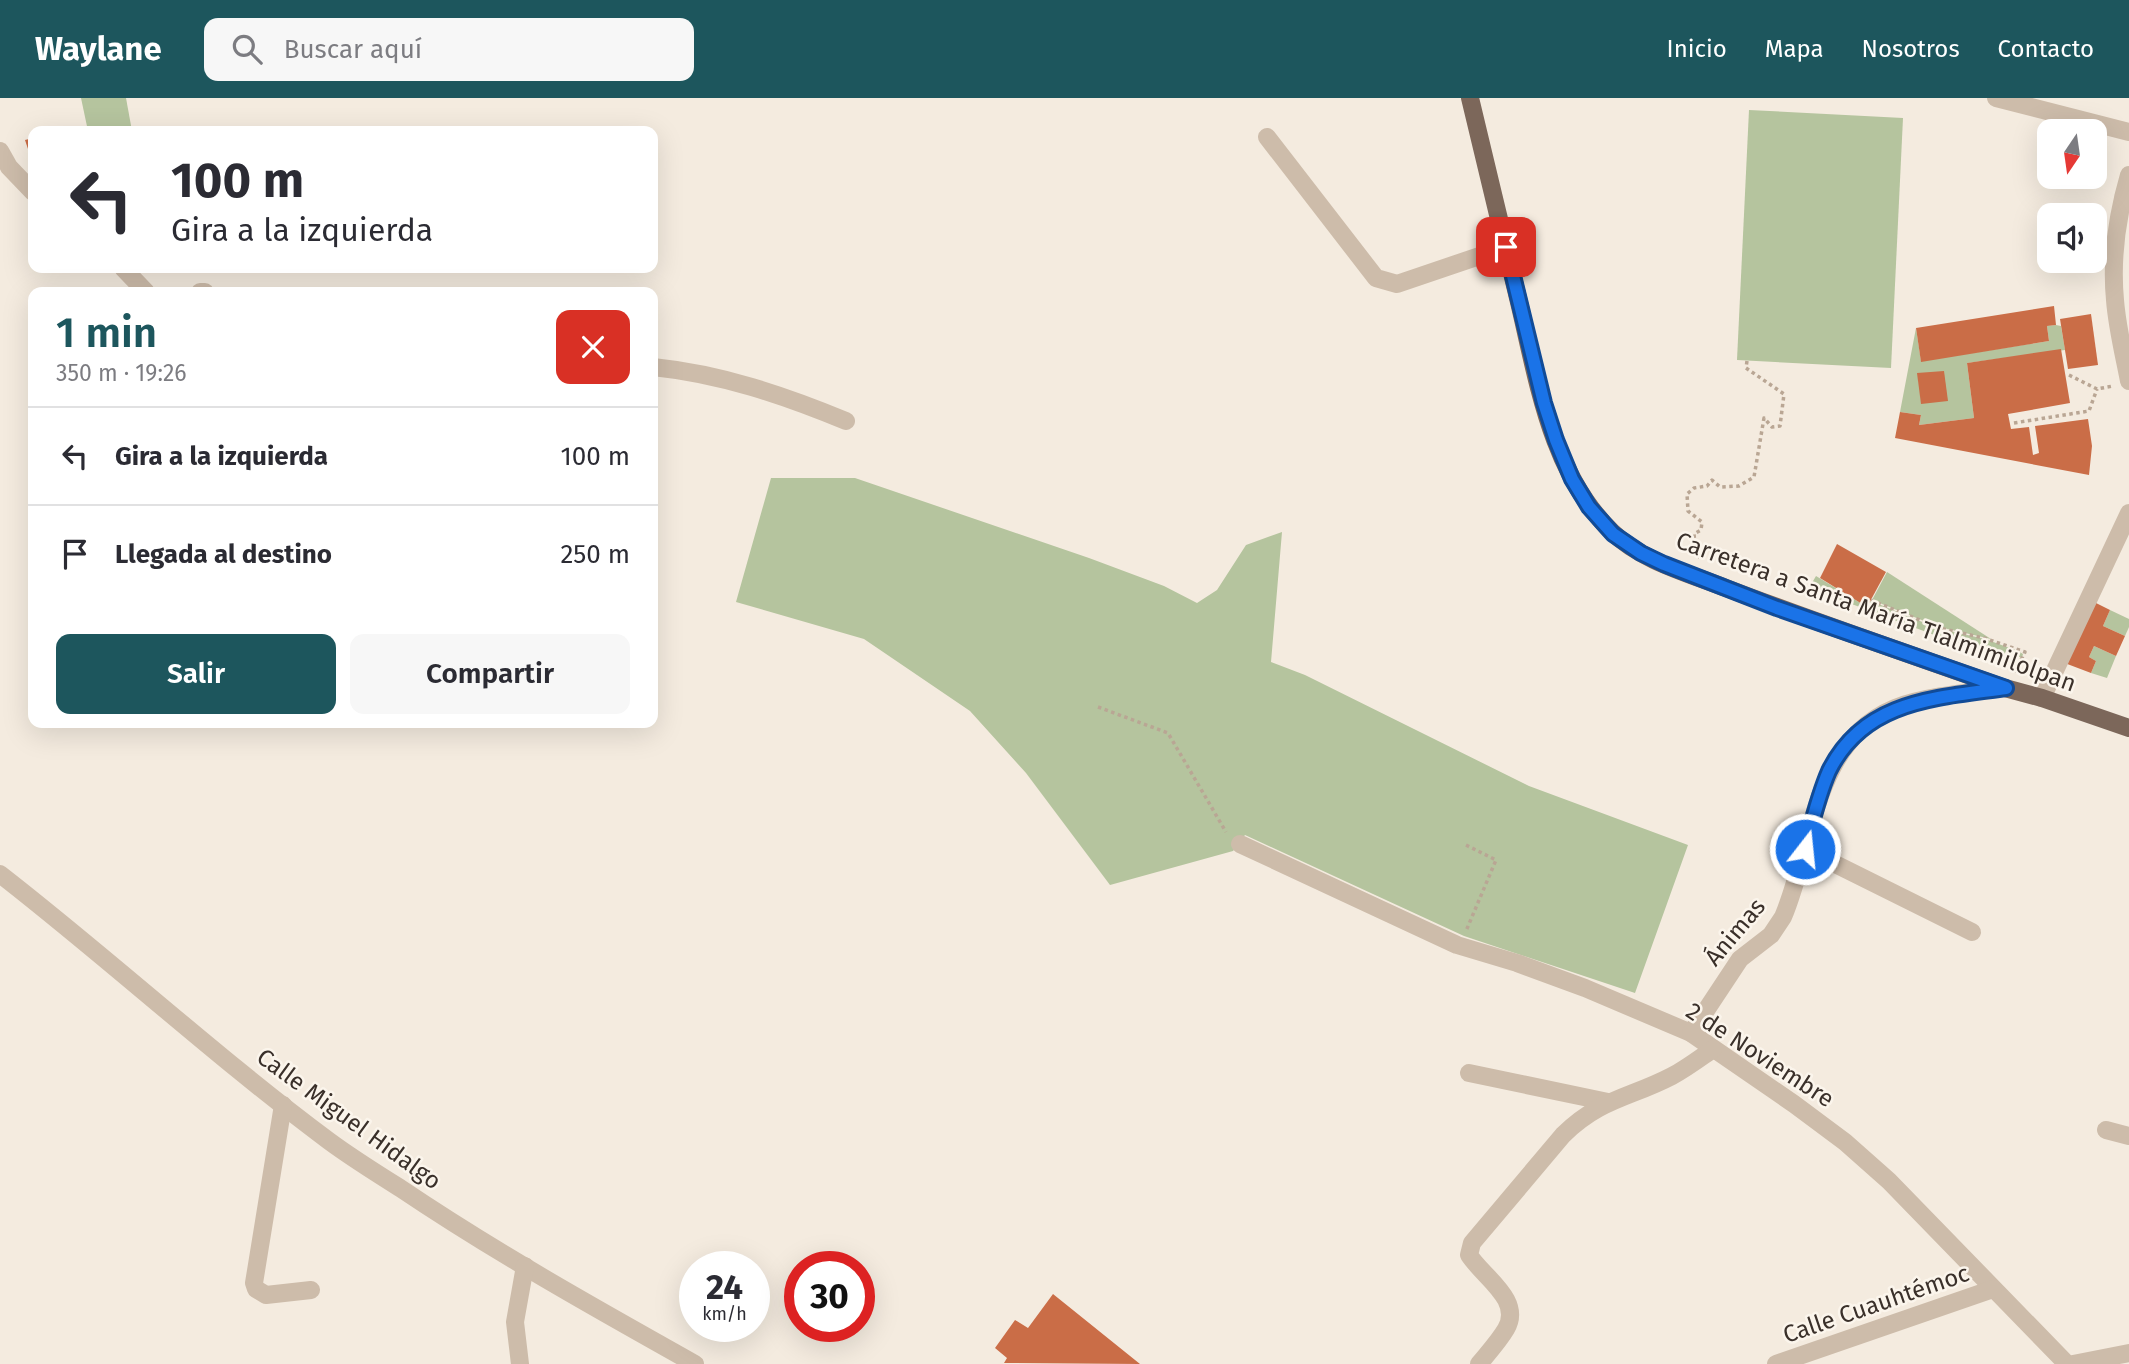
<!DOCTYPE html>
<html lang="es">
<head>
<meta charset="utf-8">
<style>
  :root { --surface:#fff; --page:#f7f7f7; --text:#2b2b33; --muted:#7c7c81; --line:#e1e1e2; --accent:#1d565d }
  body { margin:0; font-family:"Fira Sans",sans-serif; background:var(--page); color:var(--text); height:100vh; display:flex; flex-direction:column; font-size:26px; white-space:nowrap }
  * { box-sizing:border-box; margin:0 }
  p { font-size:23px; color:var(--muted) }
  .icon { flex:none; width:38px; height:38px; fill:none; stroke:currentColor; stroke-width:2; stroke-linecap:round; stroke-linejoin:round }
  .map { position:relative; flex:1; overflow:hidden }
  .panel { position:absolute; left:28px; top:189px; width:630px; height:441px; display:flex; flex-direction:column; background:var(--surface); border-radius:14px; box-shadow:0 7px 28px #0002 }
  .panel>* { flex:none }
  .hud { position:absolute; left:28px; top:28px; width:630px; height:147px; border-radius:14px; box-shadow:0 7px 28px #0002; background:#fff; color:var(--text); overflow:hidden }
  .needle { width:46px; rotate:193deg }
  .buttons { position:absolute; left:2037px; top:21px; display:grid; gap:14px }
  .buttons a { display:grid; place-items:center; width:70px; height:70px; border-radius:14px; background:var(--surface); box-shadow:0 7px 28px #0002; font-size:35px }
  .speed { position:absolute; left:679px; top:1153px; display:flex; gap:14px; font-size:35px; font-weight:700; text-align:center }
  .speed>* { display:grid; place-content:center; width:91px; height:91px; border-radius:50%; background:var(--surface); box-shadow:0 7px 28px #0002; line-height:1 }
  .speed small { font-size:18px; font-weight:400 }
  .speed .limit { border:10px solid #d22; background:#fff; color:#111 }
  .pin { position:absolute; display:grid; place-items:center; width:60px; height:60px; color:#fff; margin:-30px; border-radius:14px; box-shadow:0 4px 10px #0006 }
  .me { position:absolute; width:77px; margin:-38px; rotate:16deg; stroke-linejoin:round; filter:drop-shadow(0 0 5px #0008) }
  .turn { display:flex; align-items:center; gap:24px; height:147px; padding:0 28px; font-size:32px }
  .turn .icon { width:91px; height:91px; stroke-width:2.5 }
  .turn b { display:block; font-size:49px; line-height:60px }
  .round { display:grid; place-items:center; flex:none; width:74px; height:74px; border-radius:14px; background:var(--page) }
  .headline { display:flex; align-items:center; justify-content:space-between; height:119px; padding:0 28px }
  h1 { font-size:42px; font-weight:600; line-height:52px; color:var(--accent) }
  .action { display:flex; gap:14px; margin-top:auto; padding:14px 28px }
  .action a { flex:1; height:80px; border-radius:14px; background:var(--accent); color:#fff; font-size:28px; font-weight:600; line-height:80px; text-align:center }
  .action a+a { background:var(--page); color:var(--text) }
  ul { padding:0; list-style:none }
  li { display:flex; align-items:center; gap:21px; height:98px; padding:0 28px; border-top:2px solid var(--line) }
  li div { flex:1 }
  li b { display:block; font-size:26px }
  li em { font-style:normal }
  header { display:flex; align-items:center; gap:42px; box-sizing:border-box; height:98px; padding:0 35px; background:var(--accent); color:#fff }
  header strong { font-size:33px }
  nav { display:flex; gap:38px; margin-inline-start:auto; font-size:24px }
  .search { width:490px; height:63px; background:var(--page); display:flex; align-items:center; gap:18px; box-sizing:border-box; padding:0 24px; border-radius:14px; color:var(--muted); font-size:26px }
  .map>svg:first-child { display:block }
</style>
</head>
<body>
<header>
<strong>Waylane</strong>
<div class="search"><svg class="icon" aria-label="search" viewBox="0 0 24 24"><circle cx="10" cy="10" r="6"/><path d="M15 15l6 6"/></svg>Buscar aquí</div>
<nav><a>Inicio</a><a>Mapa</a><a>Nosotros</a><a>Contacto</a></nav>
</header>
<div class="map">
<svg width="2129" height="1266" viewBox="0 0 2129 1266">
  <rect width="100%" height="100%" fill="#f4ebdf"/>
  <g fill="#b5c49e">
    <path d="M81 0H126L132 33H88Z"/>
    <path d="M1749 12 1903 20 1891 270 1737 262Z"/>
    <path d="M2056 227 2061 228 2065 252 1967 265 1974 320 1919 327 1921 317 1900 314 1916 230 1921 263 2049 243 2047 228Z"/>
    <path d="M771 380H855L1089 460 1164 488 1197 505 1217 492 1246 447 1282 434 1271 564 1305 577 1529 688 1688 747 1635 895 1464 838 1245 737 1233 753 1110 787 1026 675 970 613 864 541 736 504Z"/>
    <path d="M1887 474 1991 541 1939 529 1872 502Z"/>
    <path d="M1816 478 1867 509 1871 503 1937 530 1985 541 2018 553 2023 556 2022 560 2006 553 2001 562 1809 490Z"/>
    <path d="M2110 512 2129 521V529L2125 538 2103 528Z"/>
    <path d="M2094 548 2116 558 2107 580 2091 575 2096 563 2089 559Z"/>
  </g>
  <g fill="#ca6d47">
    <path d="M33 40V66L25 42Z"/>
    <path d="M2054 208 2056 227 2047 228 2049 243 1921 264 1916 230Z"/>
    <path d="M2091 216 2098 267 2068 271 2060 221Z"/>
    <path d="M2061 251 2070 305 2008 316 2011 331 2029 329 2033 357 2039 355 2035 328 2088 321 2092 348 2089 377 1895 340 1900 314 1921 317 1919 327 1974 320 1967 265Z"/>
    <path d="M1944 273 1948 303 1921 306 1917 275Z"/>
    <path d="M1837 446 1886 474 1867 509 1820 480Z"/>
    <path d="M2092 503 2110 512 2103 528 2125 538 2116 558 2094 548 2089 559 2096 563 2091 575 2062 564Z"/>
    <path d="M1053 1196 1140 1266 1004 1265 1007 1260 995 1250 1015 1222 1028 1230Z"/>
  </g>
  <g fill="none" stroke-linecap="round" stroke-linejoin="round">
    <g stroke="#b9a694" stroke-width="3.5" stroke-dasharray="3.5 3.5" stroke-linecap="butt">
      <path d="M2069 277 2097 291 2113 288"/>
      <path d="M2014 325 2089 313 2097 291"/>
      <path d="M1700 460 1695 447 1694 436 1701 432 1702 424 1688 413 1687 396 1694 390 1707 388 1712 382 1720 389 1739 388 1754 379 1764 320 1772 329 1780 328 1784 296 1746 270 1747 263"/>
      <path d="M1871 502 1939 530 1984 540 2025 554 2014 576"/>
      <path d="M1098 609 1168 635 1226 734"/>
      <path d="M1466 747 1496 762 1466 833"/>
    </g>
    <g stroke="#cdbcaa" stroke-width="18">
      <path d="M1996 0 2129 34"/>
      <path d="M1267 39 1376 180 1397 186 1506 149"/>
      <path d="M0 53 9 69 33 94"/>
      <path d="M2129 77C2117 118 2111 159 2115 202 2117 229 2124 257 2129 283"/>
      <path d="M123 170 146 194"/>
      <path d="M200 194H205"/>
      <path d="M653 269C721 276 783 297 846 323"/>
      <path d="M2042 600 2129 415"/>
      <path d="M1240 746 1457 847 1517 865 1585 890 1691 935 1794 1006 1845 1044 1889 1083 2067 1266"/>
      <path d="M1805 751 1972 834"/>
      <path d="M0 776C112 863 216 959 329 1043 352 1060 376 1075 400 1090 495 1154 595 1210 695 1266"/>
      <path d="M1691 935 1740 861 1771 837 1783 819C1814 747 1811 645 1895 610 1925 598 1973 594 2005 590"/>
      <path d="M1469 975 1608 1004"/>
      <path d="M283 1007 254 1185 256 1191 266 1197 311 1192"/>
      <path d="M2106 1032 2129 1038"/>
      <path d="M520 1266 515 1224 525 1168"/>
      <path d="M1479 1266C1488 1255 1499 1243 1506 1231 1523 1202 1483 1179 1469 1157L1472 1145 1563 1037C1601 1000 1630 1000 1672 978 1687 970 1700 960 1713 951"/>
      <path d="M1776 1266 1993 1191"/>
      <path d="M2073 1266 2129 1255"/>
    </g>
    <path stroke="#7c675a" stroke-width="18" d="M1470 0C1486 65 1501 131 1517 196 1537 277 1549 373 1612 434 1642 463 1688 475 1726 490 1818 525 1912 557 2005 590L2042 600 2129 630"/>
  </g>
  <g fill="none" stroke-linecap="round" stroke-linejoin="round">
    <defs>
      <path id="route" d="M1506 149 1544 305 1556 342 1572 381 1589 409 1613 436 1641 455 1664 466 1777 510 2006 590C1936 600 1864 602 1829 673 1818 698 1812 725 1805 751"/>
    </defs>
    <use href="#route" stroke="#114b97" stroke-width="18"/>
    <use href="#route" stroke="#1a73e8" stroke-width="12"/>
  </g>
  <g text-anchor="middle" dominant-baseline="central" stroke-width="5" stroke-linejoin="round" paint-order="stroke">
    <g font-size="24" fill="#3a302a" stroke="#fbf5ec">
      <text transform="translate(1876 514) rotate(20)">Carretera a Santa María Tlalmimilolpan</text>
      <text transform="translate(1735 834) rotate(-50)">Ánimas</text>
      <text transform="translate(1760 957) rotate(33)">2 de Noviembre</text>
      <text transform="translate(349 1021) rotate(36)">Calle Miguel Hidalgo</text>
      <text transform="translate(1876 1206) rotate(-19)">Calle Cuauhtémoc</text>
    </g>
  </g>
</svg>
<div class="buttons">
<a><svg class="needle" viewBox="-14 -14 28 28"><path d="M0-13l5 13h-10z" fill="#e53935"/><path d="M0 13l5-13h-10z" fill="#7c7c81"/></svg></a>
<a><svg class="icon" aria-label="sound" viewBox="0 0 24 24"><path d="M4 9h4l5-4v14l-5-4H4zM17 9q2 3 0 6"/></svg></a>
</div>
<div class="speed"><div>24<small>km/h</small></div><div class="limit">30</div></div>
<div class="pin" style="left:1506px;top:149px;background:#d93025"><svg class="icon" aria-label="arrive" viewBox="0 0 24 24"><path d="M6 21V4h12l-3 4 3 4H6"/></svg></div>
<svg class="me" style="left:1805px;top:751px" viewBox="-20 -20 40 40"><circle r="17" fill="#1a73e8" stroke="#fff" stroke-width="3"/><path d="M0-11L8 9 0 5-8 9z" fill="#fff"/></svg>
<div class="hud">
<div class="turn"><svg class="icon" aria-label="left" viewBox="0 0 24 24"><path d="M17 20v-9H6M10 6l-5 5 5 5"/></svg><div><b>100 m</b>Gira a la izquierda</div></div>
</div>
<section class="panel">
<div class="headline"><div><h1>1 min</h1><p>350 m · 19:26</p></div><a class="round" style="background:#d93025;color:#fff"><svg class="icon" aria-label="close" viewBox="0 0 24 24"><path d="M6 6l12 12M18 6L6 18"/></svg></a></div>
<ul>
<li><svg class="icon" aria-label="left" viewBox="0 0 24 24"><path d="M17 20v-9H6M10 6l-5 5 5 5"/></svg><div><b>Gira a la izquierda</b></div><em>100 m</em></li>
<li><svg class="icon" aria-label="arrive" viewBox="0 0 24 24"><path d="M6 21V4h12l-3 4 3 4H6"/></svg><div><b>Llegada al destino</b></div><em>250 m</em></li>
</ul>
<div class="action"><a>Salir</a><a>Compartir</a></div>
</section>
</div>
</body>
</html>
